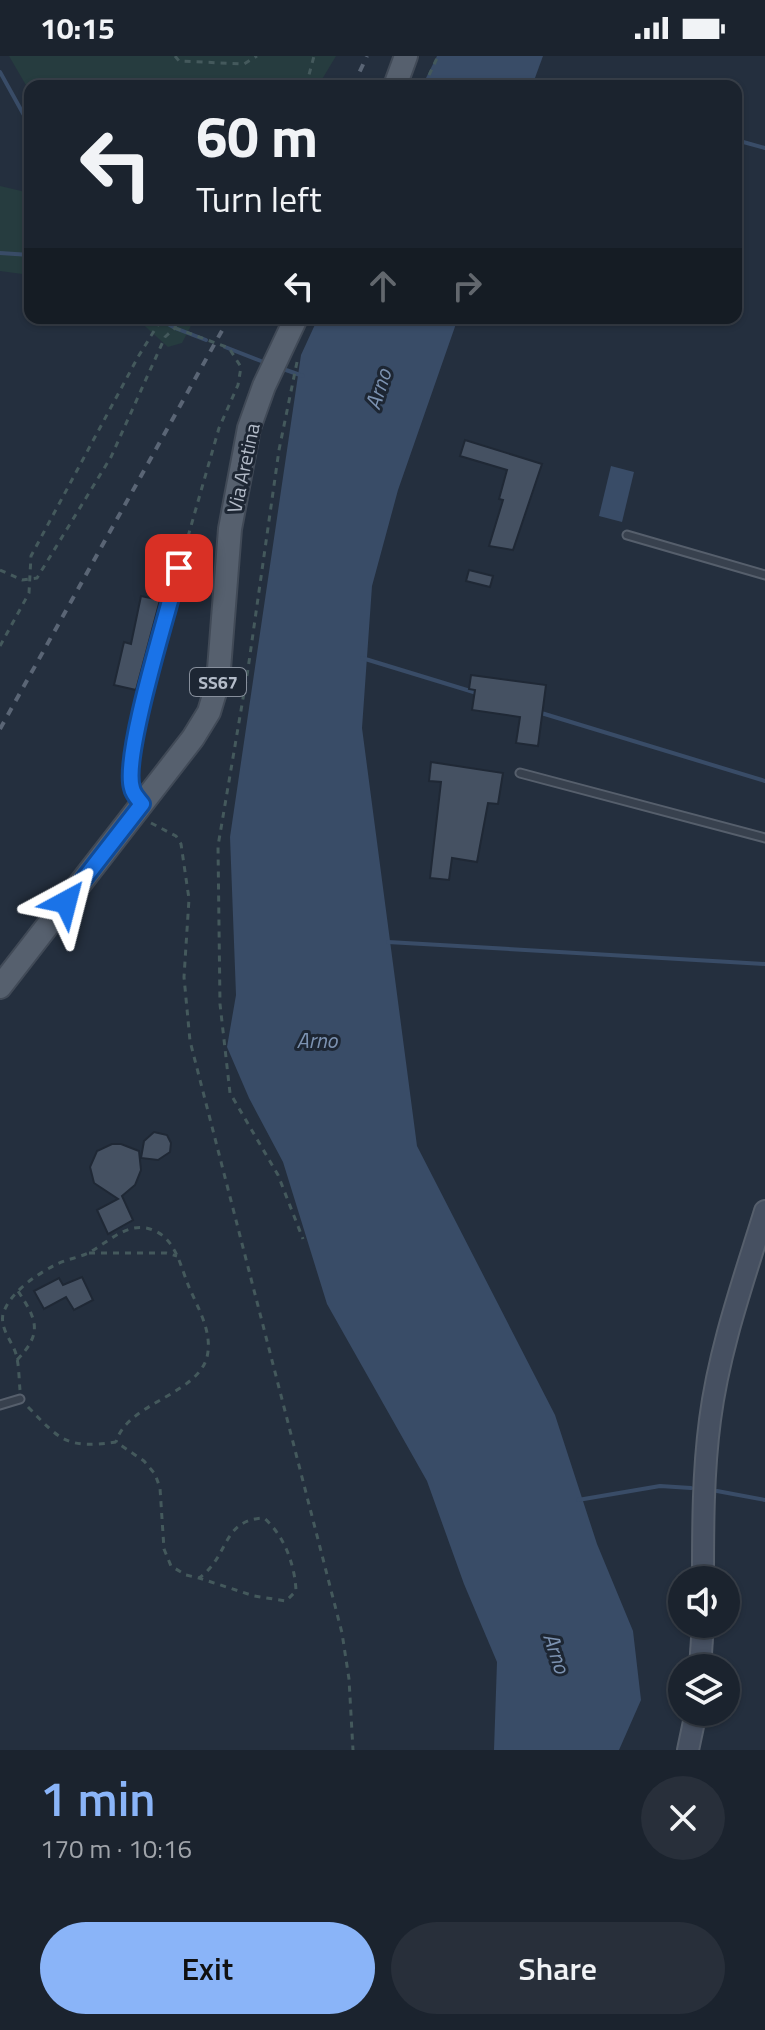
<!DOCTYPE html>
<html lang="en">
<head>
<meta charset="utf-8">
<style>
  :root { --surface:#1b232e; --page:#282f3a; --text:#f1f3f6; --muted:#a0a4aa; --line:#39404a; --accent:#8ab4f8 }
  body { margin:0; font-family:"Titillium Web",sans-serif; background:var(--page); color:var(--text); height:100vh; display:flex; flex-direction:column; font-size:30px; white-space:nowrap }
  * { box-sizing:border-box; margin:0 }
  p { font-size:26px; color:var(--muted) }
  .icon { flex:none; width:44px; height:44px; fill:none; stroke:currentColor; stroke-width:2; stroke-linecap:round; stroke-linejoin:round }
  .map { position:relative; height:1694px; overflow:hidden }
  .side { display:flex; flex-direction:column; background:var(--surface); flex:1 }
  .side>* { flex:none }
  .guide { position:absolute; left:24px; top:24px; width:718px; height:244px; border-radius:16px; box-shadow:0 2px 6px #0004,0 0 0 2px var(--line); background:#1b232e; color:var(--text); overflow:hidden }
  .controls { position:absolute; left:668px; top:1510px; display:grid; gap:16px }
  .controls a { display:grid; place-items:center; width:72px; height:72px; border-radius:50%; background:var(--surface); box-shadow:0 2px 6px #0004,0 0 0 2px var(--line); font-size:40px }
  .pin { position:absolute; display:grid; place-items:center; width:68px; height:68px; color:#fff; margin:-34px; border-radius:16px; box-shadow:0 4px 12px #0006 }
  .me { position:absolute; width:88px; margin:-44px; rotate:38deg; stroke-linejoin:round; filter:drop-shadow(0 0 6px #0008) }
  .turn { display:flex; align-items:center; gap:28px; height:168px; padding:0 40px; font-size:36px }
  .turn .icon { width:104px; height:104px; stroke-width:2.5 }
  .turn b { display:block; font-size:56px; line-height:68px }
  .lanes { display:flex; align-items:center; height:76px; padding:0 40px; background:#0003; justify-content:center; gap:40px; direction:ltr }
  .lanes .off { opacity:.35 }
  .round { display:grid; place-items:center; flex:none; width:84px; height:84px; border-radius:42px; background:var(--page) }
  .overview { display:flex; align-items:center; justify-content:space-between; height:136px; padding:0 40px }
  h1 { font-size:48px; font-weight:600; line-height:60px; color:var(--accent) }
  .action { display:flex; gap:16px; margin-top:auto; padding:16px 40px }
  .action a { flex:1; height:92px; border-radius:48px; background:var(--accent); color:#111; font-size:32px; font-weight:600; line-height:92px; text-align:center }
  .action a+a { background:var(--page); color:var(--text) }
  .status { display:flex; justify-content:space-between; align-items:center; height:56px; padding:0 40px; background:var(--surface); direction:ltr }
  .status svg { height:22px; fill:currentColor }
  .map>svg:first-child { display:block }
</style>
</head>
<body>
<div class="status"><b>10:15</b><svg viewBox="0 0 49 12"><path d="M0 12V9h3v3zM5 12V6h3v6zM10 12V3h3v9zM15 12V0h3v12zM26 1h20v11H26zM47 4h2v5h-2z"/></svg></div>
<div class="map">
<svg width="765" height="1694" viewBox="0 0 765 1694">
  <rect width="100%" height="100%" fill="#242f3e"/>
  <g fill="#263c3f">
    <path d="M9 0H336L318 30H30V36Z"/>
    <path d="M0 130 30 137V219L0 215Z"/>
    <path d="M136 262H195L182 287 168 291Z"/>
  </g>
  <g fill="#394c67">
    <path d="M437 0H543L532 30H422Z"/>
    <path d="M318 262H458L398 434 372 530 362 672 417 1090 555 1359 597 1488 633 1575 641 1644 619 1694H494L497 1606 464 1528 427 1425 327 1248 283 1106 249 1042 227 991 236 939 230 781 301 299Z"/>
    <path d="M611 410 634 416 622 466 599 460Z"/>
  </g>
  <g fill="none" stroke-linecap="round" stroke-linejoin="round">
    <g stroke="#394c67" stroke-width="4">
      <path d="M0 16 30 70"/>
      <path d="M736 84 765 92"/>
      <path d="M0 197 30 199"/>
      <path d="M158 262 175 272 206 284"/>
      <path d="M225 291 261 305"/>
      <path d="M286 314 303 320"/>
      <path d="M362 602 480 638"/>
      <path d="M538 656 765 725"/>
      <path d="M388 886 765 908"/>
      <path d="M717 1435 765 1444"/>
      <path d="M578 1444 660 1430 691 1432"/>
    </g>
  </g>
  <g fill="#455162" stroke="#1f2835" stroke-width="2">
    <path d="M465 384 542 408 513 494 489 490 503 444 499 443 507 414 460 400Z"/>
    <path d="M469 514 493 520 490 531 466 525Z"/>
    <path d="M141 540 160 544 136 634 114 629 124 586 131 588Z"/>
    <path d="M471 619 546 629 538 690 516 687 520 661 472 654 475 634 469 633Z"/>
    <path d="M431 706 503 717 498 748 488 747 477 806 452 802 449 824 430 822 441 726 429 725Z"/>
    <path d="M154 1076 167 1079 171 1087 170 1096 158 1104 141 1102 144 1085Z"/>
    <path d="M112 1088H121L139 1095 141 1114 135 1129 122 1140 133 1164 108 1178 97 1154 118 1143 94 1127 90 1111 97 1095Z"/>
    <path d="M82 1221 93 1244 74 1254 66 1241 44 1253 34 1235 59 1222 63 1229Z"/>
  </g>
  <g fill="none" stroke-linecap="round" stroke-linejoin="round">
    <defs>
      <g id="lane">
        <path d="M627 479 765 519"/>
        <path d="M520 717 765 782"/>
        <path d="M0 1349 20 1343"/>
      </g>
      <path id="street" d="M142 748C139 744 133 738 132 733 122 700 169 552 179 512"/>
      <g id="secondary">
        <path d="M703 1524C703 1471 703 1417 710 1364 719 1293 744 1223 765 1155"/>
        <path d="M700 1612 703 1568"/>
        <path d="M688 1694 696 1656"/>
      </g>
      <g id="primary">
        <path d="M395 30 406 0"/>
        <path d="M0 931 193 682 209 656 218 626 230 473 249 372 264 330 296 262"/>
      </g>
    </defs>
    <use href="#lane" stroke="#565f6c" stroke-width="11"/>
    <use href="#street" stroke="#565f6c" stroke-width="18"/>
    <use href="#secondary" stroke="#565f6c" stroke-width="24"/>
    <use href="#primary" stroke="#414a57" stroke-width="26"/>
    <g stroke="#44595c" stroke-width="3" stroke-dasharray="6 6" stroke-linecap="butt">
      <path d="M175 0 179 5 244 8 257 0"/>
      <path d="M306 30 314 0"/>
      <path d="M424 30 438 0"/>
      <path d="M175 272 229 292 241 311 238 329 219 372 183 498"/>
      <path d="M297 306 279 394 248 613 218 790 220 948 230 1037 278 1119 303 1183"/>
      <path d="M0 514 22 524 37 522 111 401 165 281 175 272 177 262"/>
      <path d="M0 590 29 537 31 500 138 301 162 262"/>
      <path d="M151 767 176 780 181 788 189 843 184 921 190 985 342 1577 349 1623 353 1694"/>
      <path d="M89 1197H166L177 1200"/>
      <path d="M17 1304C43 1277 37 1264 18 1235"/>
      <path d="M20 1334C19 1323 19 1309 16 1298 12 1285 0 1273 3 1258 10 1236 36 1219 55 1209 66 1203 79 1202 90 1196 110 1185 130 1163 155 1175 176 1184 181 1212 189 1231 198 1252 213 1277 207 1301 197 1339 127 1347 116 1386"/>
      <path d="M28 1351C61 1385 67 1393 116 1386L144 1405 155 1418 160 1432 164 1493 171 1510 186 1519 199 1522C230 1500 221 1464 264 1462 284 1479 295 1509 296 1535L286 1545 254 1540 199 1522"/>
    </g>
    <use href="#lane" stroke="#38414e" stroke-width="7"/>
    <use href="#street" stroke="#38414e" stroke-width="14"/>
    <use href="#secondary" stroke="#465061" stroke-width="20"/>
    <use href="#primary" stroke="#56606e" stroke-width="22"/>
    <g stroke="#5a6575" stroke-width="4" stroke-dasharray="8 8" stroke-linecap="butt">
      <path d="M353 30 367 0"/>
      <path d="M0 673 229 262"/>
    </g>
  </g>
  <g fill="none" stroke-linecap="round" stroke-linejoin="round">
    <defs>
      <path id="route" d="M66 846 142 748C139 744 133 738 132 732 122 700 169 553 179 512"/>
    </defs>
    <use href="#route" stroke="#114b97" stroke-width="20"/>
    <use href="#route" stroke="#1a73e8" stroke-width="14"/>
  </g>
  <g text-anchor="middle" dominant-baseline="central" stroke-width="6" stroke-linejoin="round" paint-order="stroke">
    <rect fill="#1d2633" stroke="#878f9c" stroke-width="2" x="190" y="612" width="56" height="28" rx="6"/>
    <g font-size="18" font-weight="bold" fill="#b4bcc9">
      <text x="218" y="626">SS67</text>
    </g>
    <g font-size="20" fill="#b4bcc9" stroke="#1d2633">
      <text transform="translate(243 412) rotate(-78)">Via Aretina</text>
    </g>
    <g font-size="22" font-style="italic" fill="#7c92b1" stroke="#1d2633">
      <text transform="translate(378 333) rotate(-72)">Arno</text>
      <text x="317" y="984">Arno</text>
      <text transform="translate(557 1597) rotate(72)">Arno</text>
    </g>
  </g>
</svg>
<div class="controls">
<a><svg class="icon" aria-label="sound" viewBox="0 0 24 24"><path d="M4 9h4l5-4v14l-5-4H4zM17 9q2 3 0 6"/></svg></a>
<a><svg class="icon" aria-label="layers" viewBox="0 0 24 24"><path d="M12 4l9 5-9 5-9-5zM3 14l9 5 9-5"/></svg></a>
</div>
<div class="pin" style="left:179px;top:512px;background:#d93025"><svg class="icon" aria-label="arrive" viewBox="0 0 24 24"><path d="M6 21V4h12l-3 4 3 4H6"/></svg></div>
<svg class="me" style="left:66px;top:846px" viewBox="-20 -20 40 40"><path d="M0-17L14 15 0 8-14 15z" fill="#1a73e8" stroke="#fff" stroke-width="4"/></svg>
<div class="guide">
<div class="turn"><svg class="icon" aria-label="left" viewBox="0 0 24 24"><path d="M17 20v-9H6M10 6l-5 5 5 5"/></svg><div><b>60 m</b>Turn left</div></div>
<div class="lanes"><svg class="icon" aria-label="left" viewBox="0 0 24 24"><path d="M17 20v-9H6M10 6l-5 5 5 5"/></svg><svg class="icon off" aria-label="ahead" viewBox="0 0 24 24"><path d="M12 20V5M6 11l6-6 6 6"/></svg><svg class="icon off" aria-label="right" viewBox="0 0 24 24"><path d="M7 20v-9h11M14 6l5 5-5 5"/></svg></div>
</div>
</div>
<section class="side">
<div class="overview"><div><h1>1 min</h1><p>170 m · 10:16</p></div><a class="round"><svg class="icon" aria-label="close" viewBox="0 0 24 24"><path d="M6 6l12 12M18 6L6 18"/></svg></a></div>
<div class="action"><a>Exit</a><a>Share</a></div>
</section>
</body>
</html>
